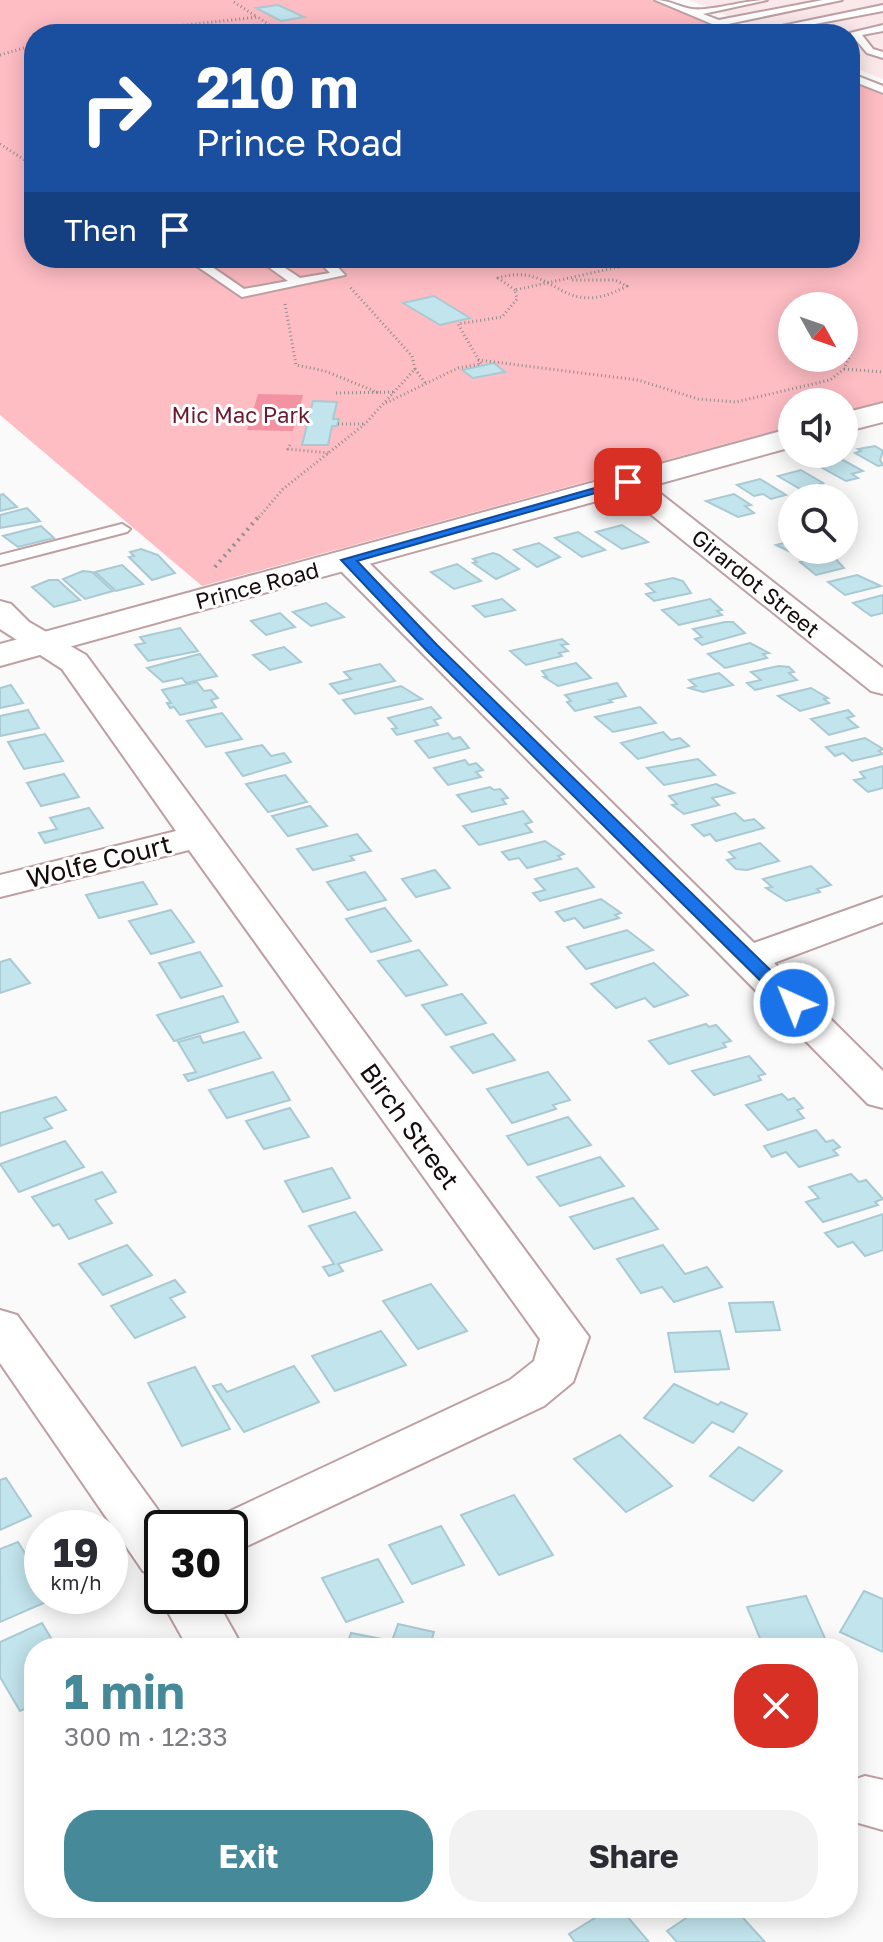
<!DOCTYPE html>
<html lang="en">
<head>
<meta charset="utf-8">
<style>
  :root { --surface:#fff; --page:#f2f2f3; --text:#2b2b33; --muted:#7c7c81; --accent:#468998 }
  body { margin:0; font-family:"Golos Text",sans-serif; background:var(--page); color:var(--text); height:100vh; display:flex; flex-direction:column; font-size:30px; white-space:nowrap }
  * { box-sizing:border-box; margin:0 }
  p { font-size:26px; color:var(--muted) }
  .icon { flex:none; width:44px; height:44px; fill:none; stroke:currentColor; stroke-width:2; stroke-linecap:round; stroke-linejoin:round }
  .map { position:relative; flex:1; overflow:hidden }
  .drawer { position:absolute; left:24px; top:1638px; width:834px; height:280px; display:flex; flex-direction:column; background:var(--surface); border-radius:32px; box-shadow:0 4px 20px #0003 }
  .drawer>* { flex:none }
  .guide { position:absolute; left:24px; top:24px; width:836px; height:244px; border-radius:32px; box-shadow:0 4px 20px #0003; background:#1a4fa0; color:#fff; overflow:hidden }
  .needle { width:52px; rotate:130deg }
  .fabs { position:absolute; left:778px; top:292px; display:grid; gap:16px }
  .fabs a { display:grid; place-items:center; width:80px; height:80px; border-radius:50%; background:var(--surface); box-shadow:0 4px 20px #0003; font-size:40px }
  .speed { position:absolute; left:24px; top:1510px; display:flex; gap:16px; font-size:40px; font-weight:700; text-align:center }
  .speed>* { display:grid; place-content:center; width:104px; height:104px; border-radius:50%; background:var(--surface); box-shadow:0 4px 20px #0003; line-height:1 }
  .speed small { font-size:20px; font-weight:400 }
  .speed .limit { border:4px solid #111; border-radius:12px; background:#fff; color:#111 }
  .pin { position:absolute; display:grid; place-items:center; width:68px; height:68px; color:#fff; margin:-34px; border-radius:16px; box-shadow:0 4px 12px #0006 }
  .me { position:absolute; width:88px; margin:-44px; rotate:316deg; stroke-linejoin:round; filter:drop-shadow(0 0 6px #0008) }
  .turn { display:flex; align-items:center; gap:28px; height:168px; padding:0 40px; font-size:36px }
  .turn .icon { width:104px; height:104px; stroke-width:2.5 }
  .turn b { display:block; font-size:56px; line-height:68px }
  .then { display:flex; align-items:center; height:76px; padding:0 40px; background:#0003; gap:16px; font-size:30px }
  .round { display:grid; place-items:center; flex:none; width:84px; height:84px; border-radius:32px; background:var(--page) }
  .overview { display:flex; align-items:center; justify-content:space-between; height:136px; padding:0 40px }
  h1 { font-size:48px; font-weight:700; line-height:60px; color:var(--accent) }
  .button { display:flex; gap:16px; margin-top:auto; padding:16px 40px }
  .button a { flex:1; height:92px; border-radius:32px; background:var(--accent); color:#fff; font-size:32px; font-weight:700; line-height:92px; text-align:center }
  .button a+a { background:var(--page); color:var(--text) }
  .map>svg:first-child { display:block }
</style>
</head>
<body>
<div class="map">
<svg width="883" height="1942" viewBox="0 0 883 1942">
  <rect width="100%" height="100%" fill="#fafafa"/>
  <path fill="#fae8ea" d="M689 0H883V79L850 66V34H772Z"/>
  <path fill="#febcc3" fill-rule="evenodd" d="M0 0H656L740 34H34V258H850V79L883 92V401L844 412V402H792V426L202 586 0 415ZM792 306H844V358H792Z"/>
  <path fill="#f392a0" d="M258 394 303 395 293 431 247 430Z"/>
  <g fill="#c2e4ed" stroke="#a9cad2" stroke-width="2">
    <path d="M278 5 304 17 281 21 256 8Z"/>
    <path d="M434 296 470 318 440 325 403 303Z"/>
    <path d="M494 363 505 372 473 378 462 370Z"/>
    <path d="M313 401 337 402 333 419H339L337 426H332L328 445H302Z"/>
    <path d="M875 446 883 451 880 460 883 465 878 466 855 453 861 451 858 449Z"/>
    <path d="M841 459 863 471 852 474 858 478 846 481 819 466Z"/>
    <path d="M801 470 823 483 820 484 831 490 812 496 778 476Z"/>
    <path d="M760 479 786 495 771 499 763 494 754 496 737 485Z"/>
    <path d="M3 494 17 507 0 511V495Z"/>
    <path d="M734 494 751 505 745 506 754 513 738 517 706 501Z"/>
    <path d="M27 508 40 521 0 528V515Z"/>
    <path d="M622 525 648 542 622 549 596 532Z"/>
    <path d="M41 526 54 538 18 547 3 536Z"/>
    <path d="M578 532 605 550 582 557 555 538Z"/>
    <path d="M792 541V550H826L799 556 776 545Z"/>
    <path d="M539 543 560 557 537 567 514 550Z"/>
    <path d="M141 549 158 555 175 573 152 580 129 557 134 556 130 552Z"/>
    <path d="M493 553 499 555 519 569 496 579 473 563 477 562 473 559Z"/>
    <path d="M832 555 844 568 816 575 800 562Z"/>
    <path d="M457 564 481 581 454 589 431 572Z"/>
    <path d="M122 565 143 584 116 591 95 572Z"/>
    <path d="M83 571 92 572 113 591 85 599 63 579Z"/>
    <path d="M857 575 881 586 845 595 828 582Z"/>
    <path d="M673 578 683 581 691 593 654 601 646 594 655 592 646 584Z"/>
    <path d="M49 580H58L80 600 54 607 32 587Z"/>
    <path d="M883 595V613L871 616 853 603Z"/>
    <path d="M502 599 515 610 485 617 473 606Z"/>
    <path d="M710 599 722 610 717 611 722 615 679 625 662 610Z"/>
    <path d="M326 603 344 617 311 626 293 612Z"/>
    <path d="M280 613 295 627 266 635 251 621Z"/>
    <path d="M725 622H733L745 633 702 645 695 639 702 637 693 629Z"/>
    <path d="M180 628 198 651 148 661 135 645 145 643 140 637Z"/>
    <path d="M562 639 568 644 561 645 568 651 559 653 562 656 526 665 510 651Z"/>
    <path d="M750 643 769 653 763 654 767 658 725 668 708 654Z"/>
    <path d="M284 647 301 662 270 670 253 655Z"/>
    <path d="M200 654 217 676 186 683 182 678 163 682 147 668Z"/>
    <path d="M576 663 591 678 558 686 544 677H547L542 671Z"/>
    <path d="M380 664 395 681 339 694 330 684 351 679 344 672Z"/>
    <path d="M779 666 789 667 794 672 789 673 797 680 755 690 747 683 761 680 751 672Z"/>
    <path d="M719 673 733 685 703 692 689 688 696 686 689 680Z"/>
    <path d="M197 682 204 691 211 690 218 698 211 700 216 707 180 715 174 707 170 708 167 703H171L162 690Z"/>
    <path d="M617 683 626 696 609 700 612 702 575 711 567 702 571 701 565 695Z"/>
    <path d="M11 685 23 703 0 708V688Z"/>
    <path d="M401 686 422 699 355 714 343 700Z"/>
    <path d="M811 688 828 698 824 699 829 703 800 711 778 696Z"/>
    <path d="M431 707 441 718 434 720 438 725 397 735 392 729 397 728 388 718Z"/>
    <path d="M640 707 656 723 613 732 595 717Z"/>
    <path d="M28 710 39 728 0 736V716Z"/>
    <path d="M848 710 854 716 847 718 858 727 829 735 811 719Z"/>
    <path d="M222 713 242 739 206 747 187 721Z"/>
    <path d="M663 732 671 740 680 738 689 746 638 759 621 743Z"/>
    <path d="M448 733 453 739 460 737 469 748 429 758 415 741Z"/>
    <path d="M45 734 63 761 24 769 8 742Z"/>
    <path d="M865 738 883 749 879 751 883 754 852 761 843 753 835 756 826 747Z"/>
    <path d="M262 745 271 756 284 753 291 762 243 776 226 753Z"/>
    <path d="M698 759 715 775 664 785 647 768Z"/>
    <path d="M465 760 469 765 476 763 483 770 476 772 481 777 448 785 434 768Z"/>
    <path d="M883 766V788L868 792 854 780 865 778 860 772Z"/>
    <path d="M64 774 79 797 41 806 27 783Z"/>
    <path d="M285 775 307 802 268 812 246 784Z"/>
    <path d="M716 784 734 793 712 798 719 805 684 814 672 805 677 804 669 796Z"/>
    <path d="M490 787 494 790 500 789 508 798 502 799 506 804 472 812 457 795Z"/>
    <path d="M310 806 327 826 288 836 272 816Z"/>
    <path d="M89 808 103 828 45 843 39 833 57 829 50 818Z"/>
    <path d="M523 811 532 822 525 824 532 832 479 845 463 826Z"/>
    <path d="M735 813 744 821 754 819 764 828 716 841 710 834 704 836 692 825Z"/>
    <path d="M357 834 371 851 350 856 354 860 313 870 297 849Z"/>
    <path d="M545 841 564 854 558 856 561 859 527 868 519 858 509 860 502 852Z"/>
    <path d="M760 843 779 861 747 870 736 869 727 860 735 858 729 852Z"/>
    <path d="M811 866 831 885 817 889 820 892 786 901 766 888 772 887 763 879Z"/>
    <path d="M577 868 594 887 540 901 533 893 545 890 535 879Z"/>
    <path d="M435 870 450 888 416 897 402 879Z"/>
    <path d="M365 872 386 900 348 910 327 882Z"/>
    <path d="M143 882 157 904 99 918 86 895Z"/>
    <path d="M601 899 621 913 615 915 619 918 584 928 575 918 564 921 556 912Z"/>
    <path d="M385 908 411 941 371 952 346 919Z"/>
    <path d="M171 910 194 942 151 954 129 921Z"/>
    <path d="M627 930 653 950 586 969 567 947Z"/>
    <path d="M419 950 447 985 406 996 378 961Z"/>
    <path d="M200 952 222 986 181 998 159 963Z"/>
    <path d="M10 959 30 983 0 993V962Z"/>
    <path d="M654 963 688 995 654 1007 645 998 616 1008 591 984Z"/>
    <path d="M462 994 486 1023 446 1035 422 1005Z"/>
    <path d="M223 996 238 1022 174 1041 157 1015Z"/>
    <path d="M706 1024 709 1027 716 1025 731 1041 723 1043 726 1047 669 1064 649 1041Z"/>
    <path d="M244 1032 261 1058 188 1081 184 1075 196 1072 178 1042 200 1036 203 1043Z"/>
    <path d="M493 1034 515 1060 473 1073 451 1047Z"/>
    <path d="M749 1056 765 1074 758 1076 761 1080 714 1095 692 1071Z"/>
    <path d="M273 1072 290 1100 227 1118 209 1090Z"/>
    <path d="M548 1072 570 1100 553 1105 556 1109 512 1123 487 1089Z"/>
    <path d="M782 1094 788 1100 794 1098 803 1108 797 1110 804 1118 768 1130 746 1105Z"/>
    <path d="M56 1097 66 1110 44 1118 52 1128 0 1146V1113Z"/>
    <path d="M290 1108 309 1137 264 1149 246 1121Z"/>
    <path d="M568 1117 591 1145 528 1165 507 1136Z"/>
    <path d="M816 1130 826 1142 833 1140 840 1147 833 1150 838 1155 799 1167 786 1152 772 1157 764 1146Z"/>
    <path d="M65 1141 84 1167 19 1192 0 1164Z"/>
    <path d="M600 1157 624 1186 560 1206 537 1177Z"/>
    <path d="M332 1168 350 1198 303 1212 285 1181Z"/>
    <path d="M102 1172 116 1192 95 1200 112 1223 69 1239 59 1224 53 1226 32 1197Z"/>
    <path d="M851 1174 859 1182 866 1180 883 1199 875 1202 878 1205 823 1222 806 1202 819 1198 809 1187Z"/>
    <path d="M633 1198 658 1229 594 1249 570 1217Z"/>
    <path d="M355 1212 382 1250 338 1264 343 1271 329 1276 323 1267 334 1264 309 1226Z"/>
    <path d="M883 1214V1250L865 1256 853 1242 838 1247 825 1233Z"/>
    <path d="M127 1245 152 1275 103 1295 79 1264Z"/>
    <path d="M663 1245 685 1274 707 1267 722 1287 674 1302 662 1287 641 1293 617 1259Z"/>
    <path d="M175 1280 185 1292 170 1298 185 1317 135 1338 111 1306Z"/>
    <path d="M431 1284 467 1331 418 1349 383 1301Z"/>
    <path d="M773 1302 780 1330 736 1332 729 1303Z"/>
    <path d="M381 1331 406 1365 335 1391 312 1356Z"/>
    <path d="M720 1331 729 1369 675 1372 668 1333Z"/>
    <path d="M294 1366 319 1402 244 1432 213 1386 221 1384 227 1392Z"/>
    <path d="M195 1367 230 1429 182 1446 148 1383Z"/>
    <path d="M674 1384 718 1405 721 1402 747 1414 733 1432 712 1422 693 1443 644 1418Z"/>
    <path d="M620 1435 672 1486 626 1512 574 1459Z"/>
    <path d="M739 1447 782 1471 753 1501 710 1476Z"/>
    <path d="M6 1478 31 1516 0 1530V1480Z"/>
    <path d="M514 1495 553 1555 499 1575 461 1515Z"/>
    <path d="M441 1526 464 1565 412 1584 389 1545Z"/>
    <path d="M18 1542 42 1581V1596L53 1599 0 1622V1549Z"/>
    <path d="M378 1559 403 1602 346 1622 322 1578Z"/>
    <path d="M864 1591 883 1599V1652L840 1632Z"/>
    <path d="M806 1596 828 1645 764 1648 747 1607Z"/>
    <path d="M42 1623 57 1648H34V1705L20 1711 0 1677V1642Z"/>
    <path d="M398 1624 434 1632 429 1648H346L351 1633 392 1641Z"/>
    <path d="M611 1908H620L649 1942H575L569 1934Z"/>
    <path d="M701 1908H734L765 1942H677L667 1931Z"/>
  </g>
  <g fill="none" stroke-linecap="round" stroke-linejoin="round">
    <defs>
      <g id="lane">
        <path d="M655 0C670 0 678 7 692 9 708 12 745 0 767 0L703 14 719 20 823 0H842L728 24 750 34H736Z"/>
        <path d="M883 5V11L794 28 810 34H795L777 27Z"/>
        <path d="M883 25V31L862 35 873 49 883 52V58L867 53 850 33Z"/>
        <path d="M850 73 883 86V93L850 80Z"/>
        <path d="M185 258H199L244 289 288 281 256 258H270L300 278 330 273 316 258H329L345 275 242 297Z"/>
        <path d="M122 524 130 529 127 532 0 565V555Z"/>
      </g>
      <g id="street">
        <path d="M628 473 638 476 883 668V694L871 691 618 488 613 482 618 476Z"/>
        <path d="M348 551 359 553 754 943 883 897V922L774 963 883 1071V1108L868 1104 337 567 333 560 337 553Z"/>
        <path d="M0 601 11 604 29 622 86 655 589 1337 573 1382 544 1406 230 1554V1528H207L211 1520 510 1380 534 1361 540 1339 189 850 0 897V875L176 831 62 669 0 629Z"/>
        <path d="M0 1310 17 1315 171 1528H162V1577L143 1571 0 1363Z"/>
        <path d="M162 1590V1596H214L238 1639 234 1648H188L159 1596Z"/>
        <path d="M865 1776 883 1780V1830L848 1820V1782Z"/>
      </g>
      <g id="secondary">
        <path d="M883 403V422L844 432V413Z"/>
        <path d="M792 428V447L0 666V644Z"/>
      </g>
    </defs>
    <use href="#lane" stroke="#be9fa2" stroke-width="4"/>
    <use href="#street" stroke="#be9fa2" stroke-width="4"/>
    <use href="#secondary" stroke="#be9fa2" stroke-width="4"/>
    <g stroke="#918d8d" stroke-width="3" stroke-dasharray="1 3" stroke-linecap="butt">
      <path d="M234 2 257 17"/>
      <path d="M61 34 70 28"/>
      <path d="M104 34 258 17 282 34"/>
      <path d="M0 55 34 45"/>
      <path d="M0 144 34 166"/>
      <path d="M515 290 498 278C557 260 559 323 627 286L615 280H572"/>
      <path d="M810 293 813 306"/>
      <path d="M285 304 296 365 325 371 379 393"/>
      <path d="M478 360 638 380 698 399 736 402 830 380 844 369 854 346 844 333"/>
      <path d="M415 369 426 384"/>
      <path d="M844 369 883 372"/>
      <path d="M336 393 395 392"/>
      <path d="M386 403 458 368 481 364 458 324 502 317 517 299 515 290 659 258"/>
      <path d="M338 424H364"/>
      <path d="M290 445 288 449 329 453"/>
      <path d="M259 517 283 489 365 424 415 369 412 356 350 287"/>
    </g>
    <path stroke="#918d8d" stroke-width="4" stroke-dasharray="2 5" stroke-linecap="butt" d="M215 567 260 515"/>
    <use href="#lane" fill="#fff" fill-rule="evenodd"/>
    <use href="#street" fill="#fff" fill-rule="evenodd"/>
    <use href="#secondary" fill="#fff" fill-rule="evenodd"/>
  </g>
  <path fill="#1a73e8" stroke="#114b97" stroke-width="2" d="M623 480 634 482 357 561 437 645 800 999V1007H787L427 651 341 560Z"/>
  <g text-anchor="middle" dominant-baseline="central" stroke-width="6" stroke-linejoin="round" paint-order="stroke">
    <g font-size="22" fill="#6c182d" stroke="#fff">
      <text x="241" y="414">Mic Mac Park</text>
    </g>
    <g font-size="22" fill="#150b0c" stroke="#fff">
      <text transform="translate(756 583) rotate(39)">Girardot Street</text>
      <text transform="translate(257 585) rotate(-15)">Prince Road</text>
    </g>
    <g font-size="26" fill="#150b0c" stroke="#fff">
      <text transform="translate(99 861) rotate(-14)">Wolfe Court</text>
      <text transform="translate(410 1126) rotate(54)">Birch Street</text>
    </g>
  </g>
</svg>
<div class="fabs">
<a><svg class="needle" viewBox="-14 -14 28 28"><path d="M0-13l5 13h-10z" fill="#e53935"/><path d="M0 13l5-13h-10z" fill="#7c7c81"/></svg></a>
<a><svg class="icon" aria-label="sound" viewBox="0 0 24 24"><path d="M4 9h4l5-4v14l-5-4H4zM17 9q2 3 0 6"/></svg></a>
<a><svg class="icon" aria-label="search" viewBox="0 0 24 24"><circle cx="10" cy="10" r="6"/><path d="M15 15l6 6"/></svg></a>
</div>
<div class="speed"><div>19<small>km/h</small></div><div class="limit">30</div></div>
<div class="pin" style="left:628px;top:482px;background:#d93025"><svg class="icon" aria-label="arrive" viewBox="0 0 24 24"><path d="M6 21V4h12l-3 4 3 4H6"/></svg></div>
<svg class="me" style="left:794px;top:1003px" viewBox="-20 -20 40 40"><circle r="17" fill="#1a73e8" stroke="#fff" stroke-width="3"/><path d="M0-11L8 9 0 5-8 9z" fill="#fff"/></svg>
<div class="guide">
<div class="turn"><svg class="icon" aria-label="right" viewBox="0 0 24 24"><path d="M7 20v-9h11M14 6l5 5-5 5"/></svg><div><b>210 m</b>Prince Road</div></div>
<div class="then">Then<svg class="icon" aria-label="arrive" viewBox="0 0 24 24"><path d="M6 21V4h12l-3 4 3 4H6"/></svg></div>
</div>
<section class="drawer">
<div class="overview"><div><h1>1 min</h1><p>300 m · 12:33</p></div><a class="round" style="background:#d93025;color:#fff"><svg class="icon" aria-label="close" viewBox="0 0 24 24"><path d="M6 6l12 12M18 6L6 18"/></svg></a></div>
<div class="button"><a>Exit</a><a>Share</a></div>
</section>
</div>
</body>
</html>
